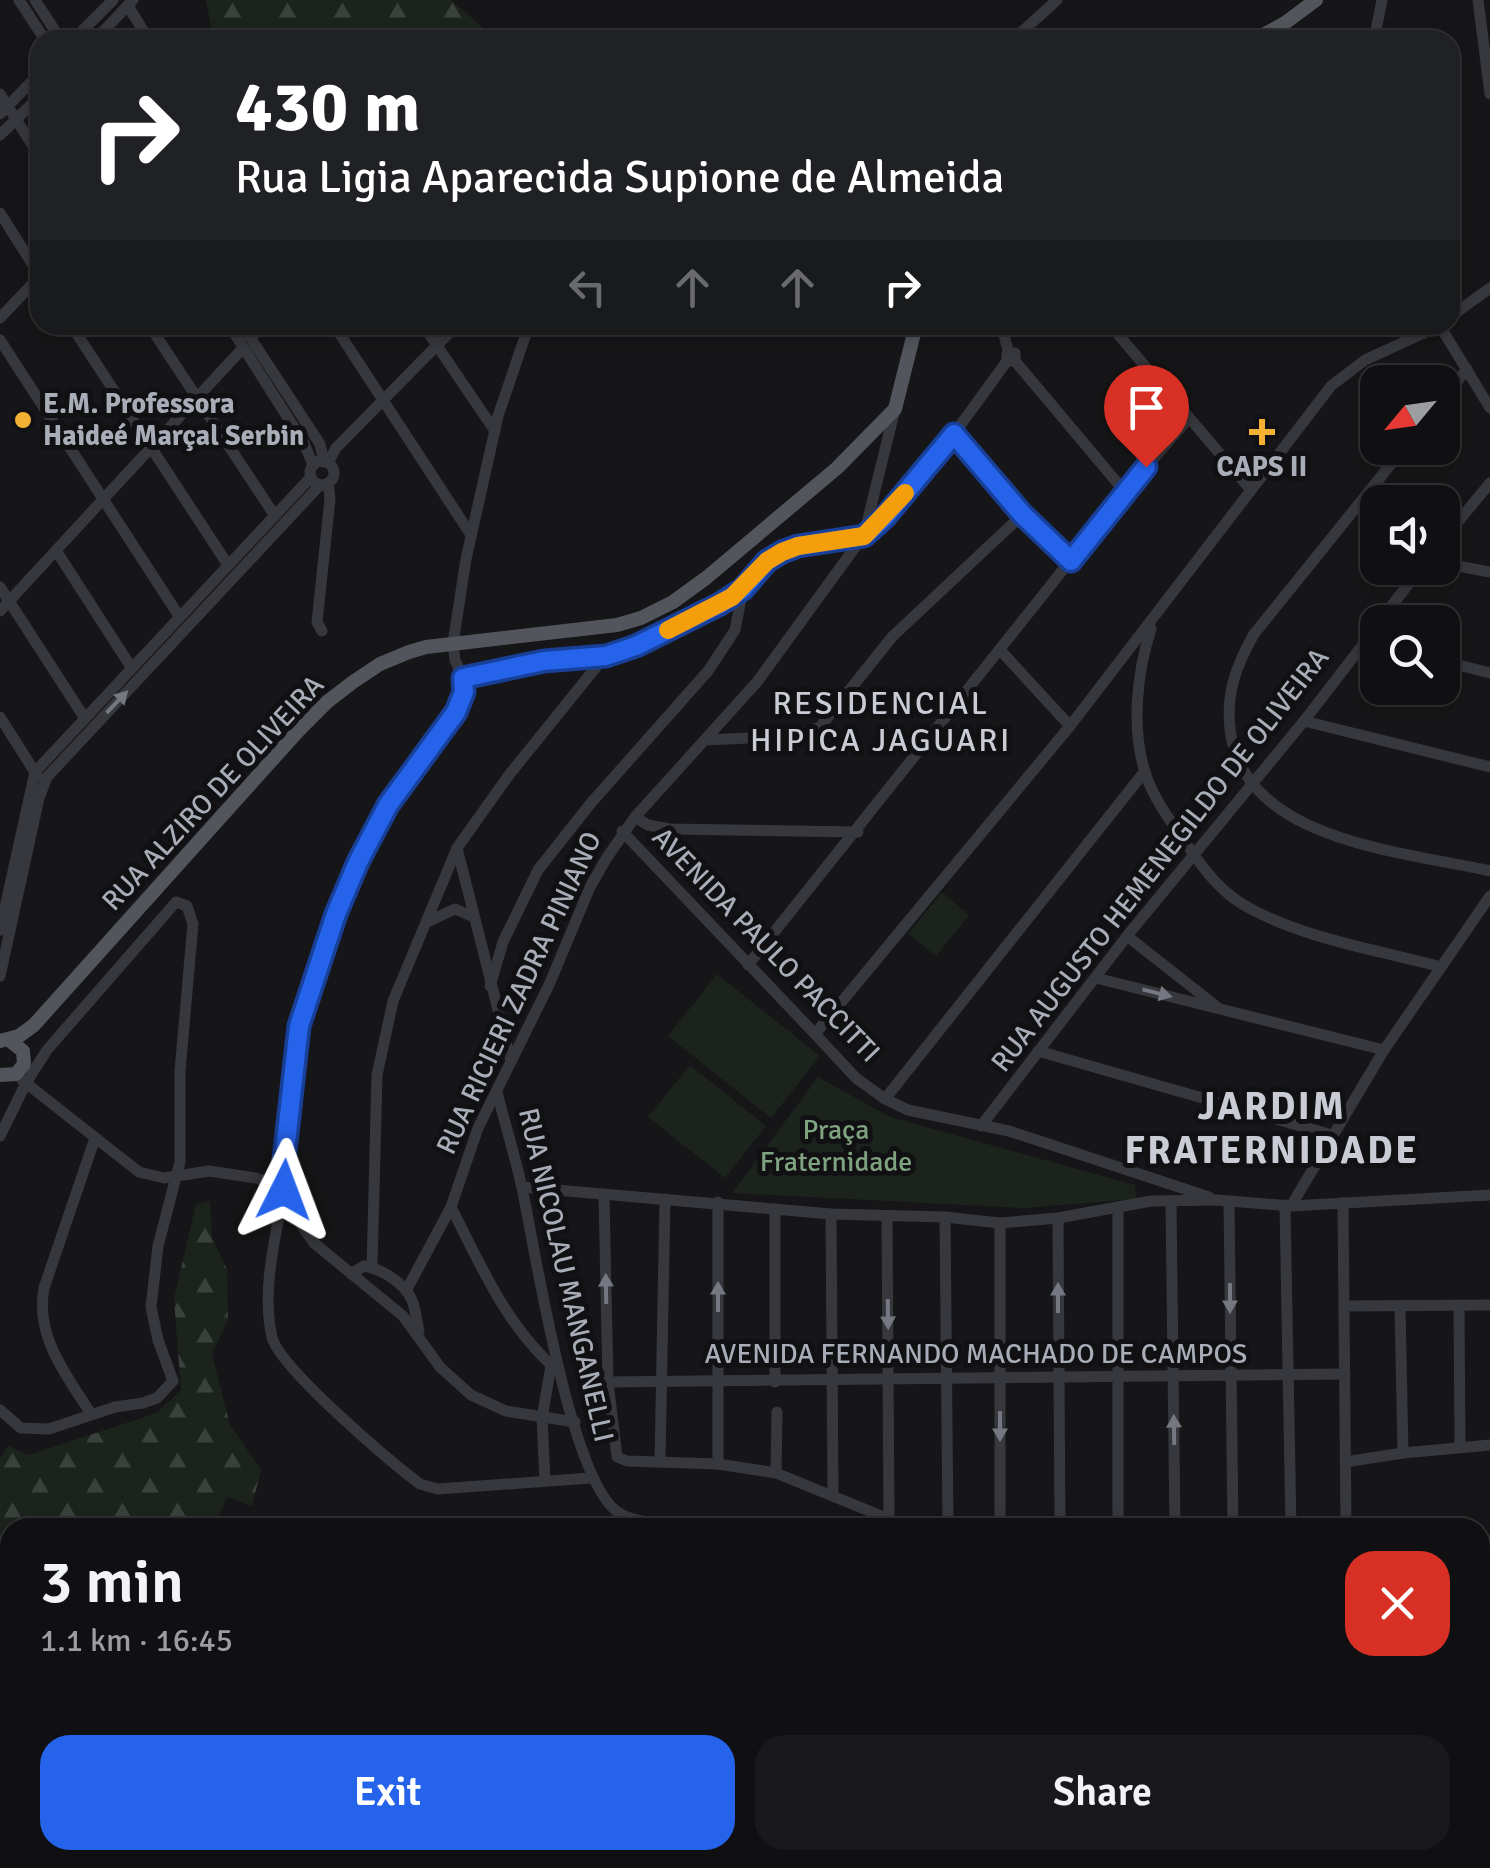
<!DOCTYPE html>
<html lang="en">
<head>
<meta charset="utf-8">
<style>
  :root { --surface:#101012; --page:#19191b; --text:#f1f3f6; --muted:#9c9d9f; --line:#303032; --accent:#2563eb }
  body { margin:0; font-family:Signika,sans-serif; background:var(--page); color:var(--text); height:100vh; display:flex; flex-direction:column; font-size:38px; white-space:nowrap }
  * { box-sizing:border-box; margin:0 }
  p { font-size:32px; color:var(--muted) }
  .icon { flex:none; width:55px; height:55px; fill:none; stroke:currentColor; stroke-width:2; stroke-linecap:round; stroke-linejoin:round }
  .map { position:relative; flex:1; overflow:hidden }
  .panel { position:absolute; left:0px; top:1518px; width:1490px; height:352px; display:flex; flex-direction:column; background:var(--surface); border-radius:30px 30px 0 0; box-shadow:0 5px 15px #0003,0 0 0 2px var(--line) }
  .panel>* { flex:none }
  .top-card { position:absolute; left:30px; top:30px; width:1430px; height:305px; border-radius:30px; box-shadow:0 5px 15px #0003,0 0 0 2px var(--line); background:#202124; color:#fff; overflow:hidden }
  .needle { width:65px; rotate:241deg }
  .fabs { position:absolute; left:1360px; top:365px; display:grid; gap:20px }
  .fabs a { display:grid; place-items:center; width:100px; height:100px; border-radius:20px; background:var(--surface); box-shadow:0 5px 15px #0003,0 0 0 2px var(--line); font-size:50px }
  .pin { position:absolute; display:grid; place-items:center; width:85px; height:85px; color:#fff; margin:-102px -42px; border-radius:50% 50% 50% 0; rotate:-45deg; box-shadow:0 0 10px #0007 }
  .pin .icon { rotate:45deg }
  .me { position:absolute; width:110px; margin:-55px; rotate:3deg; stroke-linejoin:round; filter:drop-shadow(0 0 8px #0008) }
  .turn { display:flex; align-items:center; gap:35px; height:210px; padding:0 40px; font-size:45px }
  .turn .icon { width:130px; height:130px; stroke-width:2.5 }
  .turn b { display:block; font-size:70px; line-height:85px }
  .lanes { display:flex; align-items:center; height:95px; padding:0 40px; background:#0003; justify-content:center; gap:50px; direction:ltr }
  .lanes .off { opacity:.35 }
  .round { display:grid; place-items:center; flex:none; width:105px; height:105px; border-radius:30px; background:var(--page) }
  .headline { display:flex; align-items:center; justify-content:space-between; height:170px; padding:0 40px }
  h1 { font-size:60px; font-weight:600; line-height:75px }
  .primary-button { display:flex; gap:20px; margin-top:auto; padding:20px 40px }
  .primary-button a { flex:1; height:115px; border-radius:30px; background:var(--accent); color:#fff; font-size:40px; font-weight:600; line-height:115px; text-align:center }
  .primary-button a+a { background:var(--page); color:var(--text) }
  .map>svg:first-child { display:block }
</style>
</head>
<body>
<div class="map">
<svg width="1490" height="1868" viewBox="0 0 1490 1868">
  <defs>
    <pattern id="forest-firs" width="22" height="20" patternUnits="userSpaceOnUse" patternTransform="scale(2.5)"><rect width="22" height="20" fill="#1c231d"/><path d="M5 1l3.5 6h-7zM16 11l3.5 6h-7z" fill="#3a403c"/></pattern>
  </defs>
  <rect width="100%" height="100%" fill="#161618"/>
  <g fill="#1c231d">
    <path d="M942 892 969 915 936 956 908 934Z"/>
    <path d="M717 974 820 1056 771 1118 668 1036Z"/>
    <path d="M690 1065 766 1126 725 1178 648 1117Z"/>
    <path d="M818 1077 890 1117 1135 1185 1136 1199 1025 1208 732 1193Z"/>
  </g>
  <g fill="url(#forest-firs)">
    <path d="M206 0H451L497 40H214Z"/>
    <path d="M210 1201 212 1238 227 1269 228 1320 212 1354 230 1425 261 1470 252 1506 227 1497 214 1527 10 1528V1615L0 1591V1458L8 1446 29 1455 157 1413 181 1390 174 1299 196 1204Z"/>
    <path d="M1490 1640V1712L1485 1713V1745L1480 1747V1657Z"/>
    <path d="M254 1860H329L326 1868H259Z"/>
  </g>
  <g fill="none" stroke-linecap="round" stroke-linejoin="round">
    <g stroke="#2c353c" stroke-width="2.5">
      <path d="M1480 1706 1490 1707"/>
      <path d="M315 1868 318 1860"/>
    </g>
    <g stroke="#37383d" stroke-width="11">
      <path d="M19 0 45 40"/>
      <path d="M35 0 61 40"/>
      <path d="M1478 0 1490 94"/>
      <path d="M128 6 149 40"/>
      <path d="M73 40 113 0"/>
      <path d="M95 40 133 0"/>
      <path d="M1013 40 1057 0"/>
      <path d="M1374 40 1382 0"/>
      <path d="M0 94 40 157"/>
      <path d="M0 114 40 73"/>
      <path d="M0 135 40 96"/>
      <path d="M0 213 40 276 0 318"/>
      <path d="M1450 317 1490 288"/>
      <path d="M71 325 228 565"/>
      <path d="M149 325 275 516"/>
      <path d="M229 325 304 443 313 465"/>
      <path d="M242 325 320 444 324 462"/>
      <path d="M334 325 471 535"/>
      <path d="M423 325 495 431"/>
      <path d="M529 325 498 416 466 559 453 643 455 660 463 678 462 700 389 805 358 862 336 914 299 1026 283 1179 284 1190C276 1235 261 1291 272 1337 278 1366 391 1463 420 1484L438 1489 591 1478"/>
      <path d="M1001 325 1009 353"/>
      <path d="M1110 325 1250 489"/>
      <path d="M1440 326 1490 408"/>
      <path d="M250 338 264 325"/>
      <path d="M0 340 179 616"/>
      <path d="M1015 361 1125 492"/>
      <path d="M1442 400 1467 369"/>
      <path d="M954 434 1023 514 1071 561"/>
      <path d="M1404 448 1254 634C1236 666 1226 693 1230 729 1243 842 1403 851 1490 871"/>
      <circle cx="322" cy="473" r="12"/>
      <path d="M328 463 336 448 457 325"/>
      <path d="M1442 541 1490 483"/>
      <path d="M57 552 131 667"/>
      <path d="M1442 563 1490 572"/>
      <path d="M0 587 84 717"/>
      <path d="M0 611 243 348"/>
      <path d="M1379 622 1421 568"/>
      <path d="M1151 629C1137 672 1131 728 1145 772 1153 799 1172 823 1187 845 1205 871 1223 895 1251 909 1309 940 1379 950 1441 967"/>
      <path d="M322 631 317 622 330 499 328 483"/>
      <path d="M1001 651 1070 726"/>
      <path d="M1442 661 1490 673"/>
      <path d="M463 678 544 661 605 656 636 646 720 604 743 589 767 561 782 552 799 545 841 541 864 535 885 517 954 434 1007 361V354L1015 353V361H1007"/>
      <path d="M0 717 38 777"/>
      <path d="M1304 721 1490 767"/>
      <path d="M706 740 794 736 820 727 892 637 1023 514"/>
      <path d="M635 817 648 825 670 829 858 832"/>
      <path d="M622 831 815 1034 856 1078 885 1099 908 1110 1009 1131 1209 1197"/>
      <path d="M457 848 511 1061"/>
      <path d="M429 921 455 909 474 917"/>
      <path d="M0 930 35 772 311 477"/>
      <path d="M1127 936 1216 1006"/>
      <path d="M748 965 1125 492 1189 418"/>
      <path d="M0 976 39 798 47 777 320 485"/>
      <path d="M1096 978 1384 1050"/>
      <path d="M490 986 503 942 538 870 591 803 708 671 735 630 743 589"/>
      <path d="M815 1034 1070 726 1331 386 1365 360 1441 325"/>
      <path d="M1038 1051 1332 1135"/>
      <path d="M22 1080 139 1172 164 1178 209 1171 256 1178 279 1186 284 1190 295 1216 314 1243 403 1316 440 1367 471 1395 506 1411 575 1422"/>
      <path d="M497 1092C505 1124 515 1156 522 1188 535 1248 571 1489 621 1514 653 1531 705 1517 742 1528"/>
      <path d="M885 1099 1145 771"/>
      <path d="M981 1126 1127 936 1304 721 1378 625"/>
      <path d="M0 1136 26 1083 47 1050 176 902 187 906 193 924 180 1071V1162L158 1246 151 1307 158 1340 173 1381 157 1398 143 1403 115 1407 49 1429 21 1428 0 1410"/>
      <path d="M522 1187 831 1214 945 1217 1000 1223 1058 1218 1151 1201 1217 1200 1291 1206 1490 1195"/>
      <path d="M604 1196 608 1382 617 1457 627 1461 718 1464 776 1473 911 1528"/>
      <path d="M1229 1201 1233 1528"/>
      <path d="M718 1202V1464"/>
      <path d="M1171 1203 1175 1528"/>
      <path d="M1343 1203 1346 1528"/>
      <path d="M1285 1205 1291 1528"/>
      <path d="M1291 1206 1384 1050 1490 896"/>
      <path d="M451 1207C482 1268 507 1328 560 1373"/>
      <path d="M1118 1207V1528"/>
      <path d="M775 1209V1382"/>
      <path d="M831 1214 833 1494"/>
      <path d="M887 1216 889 1519"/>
      <path d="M945 1217 948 1528"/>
      <path d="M1058 1218 1060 1528"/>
      <path d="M1000 1223V1528"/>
      <path d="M372 1267 377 1075 393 1001 457 848 509 775 605 656"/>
      <path d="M351 1274 364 1266C381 1269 403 1282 411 1298 416 1308 416 1320 419 1331"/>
      <path d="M406 1291 451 1207 478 1128 549 985 590 887 606 859 635 817 757 682 864 535 895 409"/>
      <path d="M1345 1306 1490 1305"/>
      <path d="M1459 1306 1460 1447"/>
      <path d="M1400 1307 1403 1453"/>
      <path d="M608 1382 1345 1374"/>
      <path d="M91 1414C66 1374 35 1337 44 1288L95 1138"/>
      <path d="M660 1461 665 1199"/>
      <path d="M1345 1462 1403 1453 1490 1445"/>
      <path d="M776 1473 777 1412"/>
      <path d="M545 1481 542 1418 551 1366"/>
      <path d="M1172 1860 1176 1868"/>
      <path d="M1190 1868 1192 1860"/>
    </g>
    <g stroke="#53555c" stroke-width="14">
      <path d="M1254 40 1285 23 1316 0"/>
      <path d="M0 1041 19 1036 34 1025 298 731 327 702 353 682 380 664 409 652 426 647 617 625 641 618 673 602 706 578 837 468 895 409 916 325"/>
      <path d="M0 1075 16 1074 24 1064 23 1051 9 1040"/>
      <path d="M1480 1593 1490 1592"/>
      <path d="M1480 1800 1490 1799"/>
      <path d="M911 1868 965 1860"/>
    </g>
  </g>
  <defs><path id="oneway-solid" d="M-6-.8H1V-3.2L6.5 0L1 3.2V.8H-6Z" transform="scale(2.5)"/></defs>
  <g fill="#757881">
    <use href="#oneway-solid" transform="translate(117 702) rotate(-46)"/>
    <use href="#oneway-solid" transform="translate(1157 993) rotate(14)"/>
    <use href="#oneway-solid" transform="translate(606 1289) rotate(-91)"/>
    <use href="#oneway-solid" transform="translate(718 1297) rotate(-90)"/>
    <use href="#oneway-solid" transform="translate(1058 1298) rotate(-90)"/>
    <use href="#oneway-solid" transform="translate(1230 1298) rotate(90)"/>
    <use href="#oneway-solid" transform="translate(888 1314) rotate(89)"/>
    <use href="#oneway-solid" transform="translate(1000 1426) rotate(90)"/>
    <use href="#oneway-solid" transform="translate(1174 1430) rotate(-91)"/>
  </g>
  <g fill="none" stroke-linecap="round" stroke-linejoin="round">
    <defs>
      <path id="route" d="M284 1190 282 1178 299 1026 336 914 358 862 388 805 456 712 464 692 463 678 544 661 606 656 636 646 720 604 743 589 767 561 782 552 798 546 864 536 885 517 954 434 1022 514 1071 561 1146 467"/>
    </defs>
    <use href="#route" stroke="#184099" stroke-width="25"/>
    <use href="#route" stroke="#2563eb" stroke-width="18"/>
    <path stroke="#f59e0b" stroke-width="18" d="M668 630 732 597 767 561 782 552 798 546 864 536 905 493"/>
  </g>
  <g fill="#f2b134" stroke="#111113" stroke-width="4">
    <circle cx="23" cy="420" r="10"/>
    <path d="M1257 417h10v10h10v10h-10v10h-10v-10h-10v-10h10z"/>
  </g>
  <g text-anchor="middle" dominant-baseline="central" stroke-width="10" stroke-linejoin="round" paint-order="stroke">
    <g font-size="28" font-weight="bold" fill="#a8adb8" stroke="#111113" text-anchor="start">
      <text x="43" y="404">E.M. Professora<tspan x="43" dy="32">Haideé Marçal Serbin</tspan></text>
      <text x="1262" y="467" text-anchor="middle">CAPS II</text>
    </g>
    <g font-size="28" fill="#a8adb8" stroke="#111113">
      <text transform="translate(213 793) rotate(-47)">RUA ALZIRO DE OLIVEIRA</text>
      <text transform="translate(1160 860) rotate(-52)">RUA AUGUSTO HEMENEGILDO DE OLIVEIRA</text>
      <text transform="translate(766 945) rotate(46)">AVENIDA PAULO PACCITTI</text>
      <text transform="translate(519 993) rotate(-65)">RUA RICIERI ZADRA PINIANO</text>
      <text transform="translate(566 1275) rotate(77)">RUA NICOLAU MANGANELLI</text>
      <text x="976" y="1354">AVENIDA FERNANDO MACHADO DE CAMPOS</text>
    </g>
    <g font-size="28" fill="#7fa381" stroke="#111113">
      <text x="836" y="1130">Praça<tspan x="836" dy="32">Fraternidade</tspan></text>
    </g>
    <g font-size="32" letter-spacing="2.5" fill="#c9ccd4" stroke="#111113">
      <text x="881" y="703">RESIDENCIAL<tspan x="881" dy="37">HIPICA JAGUARI</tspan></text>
    </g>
    <g font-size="38" font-weight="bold" letter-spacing="2.5" fill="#c9ccd4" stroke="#111113">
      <text x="1272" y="1106">JARDIM<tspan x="1272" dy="44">FRATERNIDADE</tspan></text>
    </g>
  </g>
</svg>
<div class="fabs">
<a><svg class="needle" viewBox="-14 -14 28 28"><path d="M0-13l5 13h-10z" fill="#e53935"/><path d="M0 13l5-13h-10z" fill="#9c9d9f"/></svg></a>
<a><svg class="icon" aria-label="sound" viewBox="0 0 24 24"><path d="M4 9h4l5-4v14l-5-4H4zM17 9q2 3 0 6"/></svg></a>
<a><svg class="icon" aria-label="search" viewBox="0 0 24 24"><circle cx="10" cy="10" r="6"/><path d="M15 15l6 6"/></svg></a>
</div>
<div class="pin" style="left:1146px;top:467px;background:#d93025"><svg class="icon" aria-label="arrive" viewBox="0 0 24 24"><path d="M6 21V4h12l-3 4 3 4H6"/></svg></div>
<svg class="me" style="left:284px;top:1190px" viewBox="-20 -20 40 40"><path d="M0-17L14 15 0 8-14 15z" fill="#2563eb" stroke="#fff" stroke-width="4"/></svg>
<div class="top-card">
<div class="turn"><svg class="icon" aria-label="right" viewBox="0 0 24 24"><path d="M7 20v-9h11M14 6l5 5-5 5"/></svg><div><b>430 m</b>Rua Ligia Aparecida Supione de Almeida</div></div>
<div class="lanes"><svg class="icon off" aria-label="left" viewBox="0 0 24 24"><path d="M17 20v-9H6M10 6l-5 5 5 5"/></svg><svg class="icon off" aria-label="ahead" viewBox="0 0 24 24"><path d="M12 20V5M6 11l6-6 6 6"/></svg><svg class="icon off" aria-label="ahead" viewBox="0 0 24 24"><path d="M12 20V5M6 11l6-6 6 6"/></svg><svg class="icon" aria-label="right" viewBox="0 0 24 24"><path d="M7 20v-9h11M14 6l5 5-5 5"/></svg></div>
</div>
<section class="panel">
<div class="headline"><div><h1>3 min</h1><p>1.1 km · 16:45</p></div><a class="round" style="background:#d93025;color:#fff"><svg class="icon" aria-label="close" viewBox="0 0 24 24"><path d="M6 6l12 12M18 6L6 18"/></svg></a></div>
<div class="primary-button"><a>Exit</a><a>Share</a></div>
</section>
</div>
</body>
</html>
